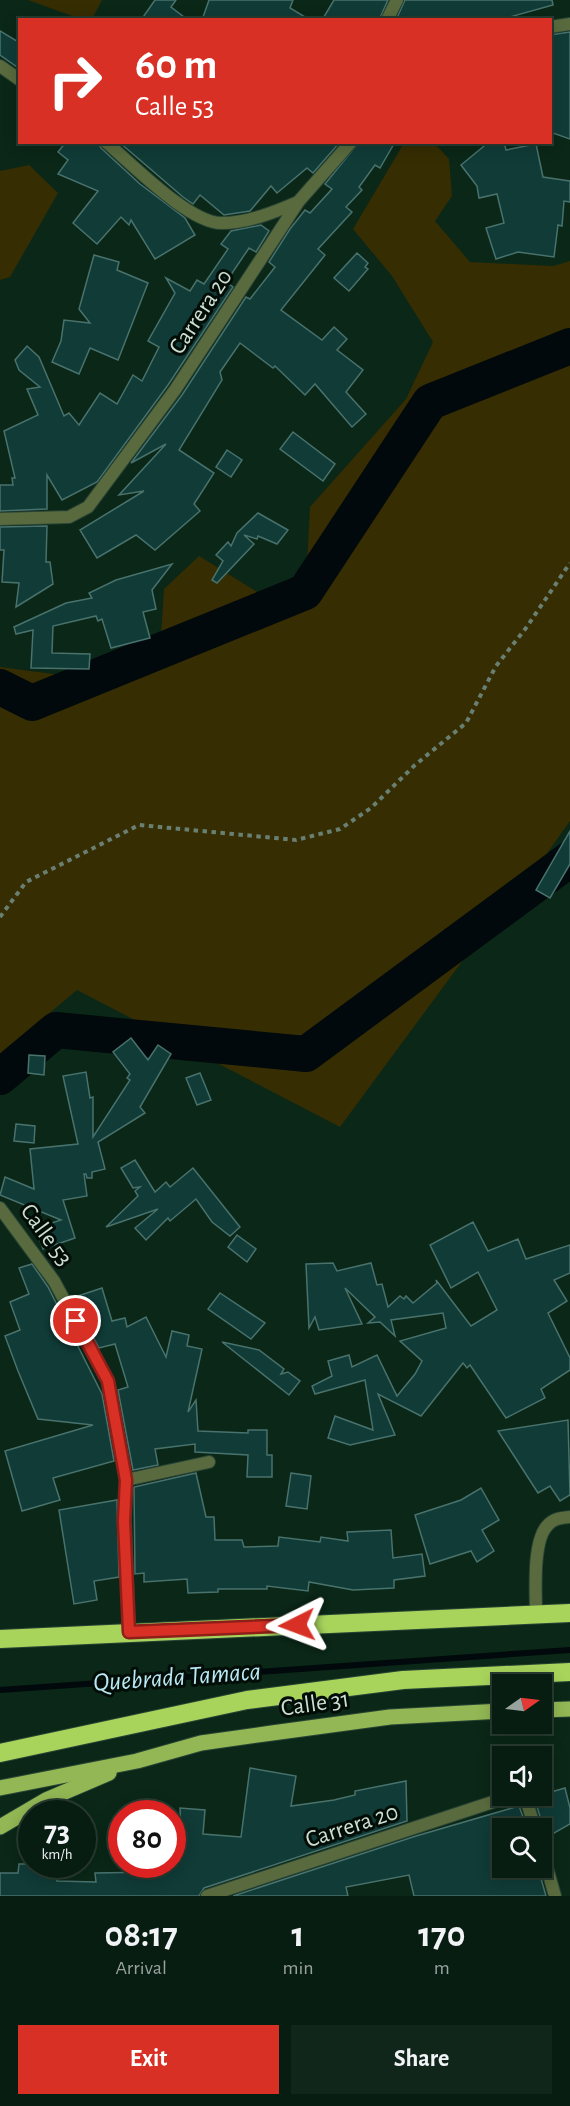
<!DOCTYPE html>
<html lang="en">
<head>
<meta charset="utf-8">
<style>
  :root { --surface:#081d11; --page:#11261a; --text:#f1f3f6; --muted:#98a29f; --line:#293b31; --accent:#d93025 }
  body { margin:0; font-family:"Alegreya Sans",sans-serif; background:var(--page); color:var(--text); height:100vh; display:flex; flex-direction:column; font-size:22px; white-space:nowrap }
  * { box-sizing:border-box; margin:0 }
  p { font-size:20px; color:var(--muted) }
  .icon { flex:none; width:33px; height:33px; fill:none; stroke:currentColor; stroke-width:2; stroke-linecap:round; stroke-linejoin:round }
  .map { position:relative; height:1896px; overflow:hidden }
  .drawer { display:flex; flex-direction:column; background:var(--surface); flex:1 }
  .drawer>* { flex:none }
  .top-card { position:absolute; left:18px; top:18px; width:534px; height:126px; border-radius:0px; box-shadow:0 3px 15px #0003,0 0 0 2px var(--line); background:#d93025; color:#fff; overflow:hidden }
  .needle { width:39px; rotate:76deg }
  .controls { position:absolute; left:492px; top:1674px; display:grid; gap:12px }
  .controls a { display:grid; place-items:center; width:60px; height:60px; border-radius:0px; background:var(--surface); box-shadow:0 3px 15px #0003,0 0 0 2px var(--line); font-size:30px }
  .speed { position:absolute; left:18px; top:1800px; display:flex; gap:12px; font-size:30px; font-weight:700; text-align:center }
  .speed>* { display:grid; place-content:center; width:78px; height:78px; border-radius:50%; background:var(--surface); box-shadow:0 3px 15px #0003,0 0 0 2px var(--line); line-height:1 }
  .speed small { font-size:15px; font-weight:400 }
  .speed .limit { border:9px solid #d22; background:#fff; color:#111 }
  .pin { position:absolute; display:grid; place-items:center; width:51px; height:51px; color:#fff; margin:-26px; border:3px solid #fff; border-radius:50%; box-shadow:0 2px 6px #0007 }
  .me { position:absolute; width:66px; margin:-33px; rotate:267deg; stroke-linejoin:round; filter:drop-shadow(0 0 4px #0008) }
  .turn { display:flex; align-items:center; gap:21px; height:126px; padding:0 18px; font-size:27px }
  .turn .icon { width:78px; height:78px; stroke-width:2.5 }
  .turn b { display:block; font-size:42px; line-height:51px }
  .eta { display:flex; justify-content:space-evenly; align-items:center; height:102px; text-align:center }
  .eta b { font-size:36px; font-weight:600; line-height:42px }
  .primary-button { display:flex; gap:12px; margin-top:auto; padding:12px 18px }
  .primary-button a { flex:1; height:69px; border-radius:0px; background:var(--accent); color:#fff; font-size:24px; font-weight:600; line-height:69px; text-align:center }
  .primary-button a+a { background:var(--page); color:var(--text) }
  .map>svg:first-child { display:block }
</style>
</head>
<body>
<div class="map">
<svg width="570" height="1896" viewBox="0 0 570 1896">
  <rect width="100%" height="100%" fill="#0a2717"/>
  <g fill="#362d03">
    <path d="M28 0H102L92 19 83 20Z"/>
    <path d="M404 143H434L449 159 452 196 435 221 470 262 553 266 570 261V821L538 866 495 901 486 929 340 1127 77 990 0 1055V667L61 675 160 650 164 589 199 556 288 611 306 584 310 507 406 399 433 342 392 276 353 229Z"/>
    <path d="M29 165 58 193 10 277 0 280V171Z"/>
  </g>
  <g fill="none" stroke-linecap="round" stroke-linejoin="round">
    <path stroke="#01090c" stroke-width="6" d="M0 1690 570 1650"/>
    <g stroke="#01090c" stroke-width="36">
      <path d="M0 687 32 703 305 592 430 402 570 346"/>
      <path d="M0 1077 56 1030 306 1054 570 859"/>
    </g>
  </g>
  <g fill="#103b37" stroke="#49726d" stroke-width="1.5">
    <path d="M155 0H176L171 7 188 20H141Z"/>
    <path d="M209 0H293L290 8 310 20H202Z"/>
    <path d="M334 0H388L379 20H322Z"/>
    <path d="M405 0H552L553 5 499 20H396Z"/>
    <path d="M0 31 20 43V69L0 55Z"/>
    <path d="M570 32V139L550 132V35Z"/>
    <path d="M66 142H98L101 148 140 184 185 218 195 235 155 259 131 220 129 225 121 217 97 244 73 223 98 191 58 174 68 160 58 152Z"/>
    <path d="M119 142H340L313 173 307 168 277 193 271 186 250 211 224 215 200 195 193 204 183 197Z"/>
    <path d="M359 142H395L380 168 375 165 359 187 362 190 346 207 352 212 318 249 325 255 281 310 322 340 334 327 347 339 337 350 363 370 346 392 366 414 352 427 315 384 305 395 275 366 273 368 240 343 220 372 222 380 179 450 214 473 194 504 200 511 155 550 136 535 97 558 80 530 144 491 119 495 166 444 131 463 182 395 246 297 250 299 275 267 269 262 290 229 305 210 310 213 332 189 325 184Z"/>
    <path d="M489 142H504L506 150 536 144 543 177 570 181V202L564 201 562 226 558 225 554 257 518 252 496 259 486 228 504 223 497 194 479 198 477 186 461 165Z"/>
    <path d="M261 225 269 231 256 252 249 248 226 282 233 287 168 385 97 482 62 500 47 475V509L0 511V485H13L12 478H15L4 431 38 415 27 389 40 387 19 370 15 360 27 346 39 357 64 416 69 413 79 425 100 393 117 404 133 375 142 381 159 347 148 341 175 293 166 278 190 291 197 280 204 284 228 249 221 244 231 231Z"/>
    <path d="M357 253 368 263 365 267 368 269 349 291 334 278Z"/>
    <path d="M94 255 119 262 117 270 148 283 118 360 90 348 79 374 52 362 61 341 64 320 90 323 79 309Z"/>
    <path d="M293 432 335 464 323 481 280 449Z"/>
    <path d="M227 450 242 460 231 477 216 467Z"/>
    <path d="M258 513 288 530 277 544 258 536 257 539 244 535 254 544 217 583 212 580 223 561 216 555 228 542 231 546 237 533Z"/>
    <path d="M47 526 46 562H50L53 584 16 607 19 583 2 582 4 550H0V527Z"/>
    <path d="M172 564 152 590 156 609 143 612 150 638 111 648 102 619 98 621 96 616 53 626 52 653 90 654 89 669 31 668 33 630 16 634 14 627 66 603 92 598 89 593 116 580Z"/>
    <path d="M570 831V864L550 898 536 890Z"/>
    <path d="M131 1038 148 1060 158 1045 171 1054 140 1107 145 1113 98 1142 105 1169 92 1172V1178H87L86 1174H84L87 1196 63 1200 75 1238 43 1249 36 1228 61 1220 0 1195 5 1177 34 1189 30 1149 78 1144 63 1076 86 1072 90 1098 93 1097V1137L130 1080 127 1078 130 1074 113 1052Z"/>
    <path d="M29 1055 45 1056 44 1075 28 1073Z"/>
    <path d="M200 1073 211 1100 197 1105 186 1078Z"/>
    <path d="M16 1124 35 1126 34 1143 14 1141Z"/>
    <path d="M135 1160 155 1192 166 1182 170 1187 193 1168 240 1227 230 1236 212 1222 196 1199 170 1221 168 1218 146 1240 135 1228 158 1209 106 1227 138 1196 135 1191 140 1187 133 1188 121 1168Z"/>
    <path d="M473 1222 488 1251 518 1239 526 1259 570 1245V1273L554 1280 567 1301 548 1313 570 1358V1370L541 1389 545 1398 506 1418 470 1365 467 1368 463 1363 421 1416 378 1394 395 1435 350 1445 328 1438 335 1416 373 1430 365 1380 315 1394 312 1386 332 1376 328 1361 349 1355 352 1367 377 1355 397 1396 415 1374 422 1361 400 1341 446 1328 443 1313 391 1320 395 1336 380 1322 368 1323 375 1317 345 1288 362 1324 319 1330 315 1317 309 1328 306 1264 333 1263 337 1271 371 1263 377 1285 382 1284 388 1307 400 1296 404 1299 406 1296 413 1303 437 1283 436 1280 471 1326 497 1310 478 1272 451 1288 430 1245Z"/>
    <path d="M237 1235 256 1249 247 1262 228 1247Z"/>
    <path d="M32 1264 48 1287 102 1394 114 1461 53 1478 60 1500 22 1511 5 1451 93 1425 38 1419 18 1371 5 1336 20 1330 10 1302 29 1294 19 1268Z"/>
    <path d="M102 1288 112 1321 125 1318 127 1327 146 1317 166 1357 172 1331 189 1335 187 1346 202 1349 188 1412 196 1400 198 1431 248 1433V1430H267V1455H272V1477H247L248 1455 195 1452V1444L155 1449 158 1465 133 1470 118 1390 128 1387 115 1344 99 1348 72 1298Z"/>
    <path d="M220 1293 265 1323 251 1339 208 1309Z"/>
    <path d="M222 1342 259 1350 284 1369 281 1374 288 1372 300 1381 289 1395Z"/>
    <path d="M568 1420 570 1495 560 1501 550 1486 538 1493 498 1431Z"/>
    <path d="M196 1473 206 1517H214L215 1540H242L244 1547 278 1546 279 1537 320 1542 321 1537 348 1541 347 1532 391 1530 393 1558 422 1554 425 1576 394 1580V1588L353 1590 309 1582 308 1591 267 1586V1589H218V1592L188 1593 187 1579 144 1582V1573L135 1574 134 1487Z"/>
    <path d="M291 1473 311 1476 307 1509 286 1506Z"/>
    <path d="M481 1488 499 1520 482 1530 494 1551 477 1562 471 1551 430 1564 415 1515 461 1500Z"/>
    <path d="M117 1500 119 1577 94 1581 97 1600 74 1604 59 1510Z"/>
    <path d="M250 1768 296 1776 291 1806 334 1800 355 1795V1791L406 1781 407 1821 204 1888 199 1896H0V1873H18L19 1864H58L57 1881 96 1882 95 1873 155 1872 153 1864H172V1832H181L180 1808 205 1810 203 1834 241 1837Z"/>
    <path d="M565 1788 570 1808V1824L542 1840 543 1826 534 1797Z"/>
    <path d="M519 1806 527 1828H502V1862L492 1868H538L546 1896H414L409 1875 346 1887 348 1896H233L416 1836Z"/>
  </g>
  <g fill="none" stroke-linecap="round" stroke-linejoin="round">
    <defs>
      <g id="street">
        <path d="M387 20 397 0"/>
        <path d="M550 27 570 24"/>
        <path d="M0 66 20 80"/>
        <path d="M106 142C132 164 190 224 222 223 248 223 275 212 298 202"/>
        <path d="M0 519 69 517 88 507 175 390 299 201 351 142"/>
        <path d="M0 1208 54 1281 108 1381 126 1480 125 1521 129 1632"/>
        <path d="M126 1480 209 1462"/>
        <path d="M536 1614C536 1593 532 1540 548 1525 554 1518 562 1518 570 1517"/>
        <path d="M525 1796 535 1828"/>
        <path d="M542 1850 555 1896"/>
        <path d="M207 1896 511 1796"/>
      </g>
      <g id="primary">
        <path d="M542 1710 570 1709"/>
        <path d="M0 1788 137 1761 201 1743 272 1733 390 1717 502 1711"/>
        <path d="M0 1827 46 1800 109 1773"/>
      </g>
      <g id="highway">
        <path d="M0 1639 570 1613"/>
        <path d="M0 1753 247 1700 403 1680 570 1672"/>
      </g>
    </defs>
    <use href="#street" stroke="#294435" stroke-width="14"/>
    <use href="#primary" stroke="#294435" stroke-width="17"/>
    <use href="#highway" stroke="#294435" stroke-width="20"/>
    <path stroke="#687f71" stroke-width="4" stroke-dasharray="4.5 4.5" stroke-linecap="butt" d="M0 917 26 882 139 825 296 840 340 829 371 808 415 765 466 723 496 666 526 628 570 563"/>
    <use href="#street" stroke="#596b3e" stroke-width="12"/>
    <use href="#primary" stroke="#92b754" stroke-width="15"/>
    <use href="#highway" stroke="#a8d45c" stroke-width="18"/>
  </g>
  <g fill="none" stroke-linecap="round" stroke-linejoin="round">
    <defs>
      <path id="route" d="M76 1321 108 1381 126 1480 124 1521 129 1632 297 1625"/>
    </defs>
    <use href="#route" stroke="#8d1f18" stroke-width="15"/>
    <use href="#route" stroke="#d93025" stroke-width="10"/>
  </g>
  <g text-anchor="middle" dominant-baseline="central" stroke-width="6" stroke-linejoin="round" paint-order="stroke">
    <g font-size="24" fill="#cdded2" stroke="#030d07">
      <text transform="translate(201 312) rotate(-57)">Carrera 20</text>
      <text transform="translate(46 1235) rotate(54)">Calle 53</text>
      <text transform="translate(315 1704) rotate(-8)">Calle 31</text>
      <text transform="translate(352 1826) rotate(-18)">Carrera 20</text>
    </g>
    <g font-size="26" font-style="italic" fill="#bae9f5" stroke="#030d07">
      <text transform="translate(177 1677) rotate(-4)">Quebrada Tamaca</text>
    </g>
  </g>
</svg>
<div class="controls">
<a><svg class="needle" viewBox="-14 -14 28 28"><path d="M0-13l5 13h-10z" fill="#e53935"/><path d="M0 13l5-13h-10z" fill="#98a29f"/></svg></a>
<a><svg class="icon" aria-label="sound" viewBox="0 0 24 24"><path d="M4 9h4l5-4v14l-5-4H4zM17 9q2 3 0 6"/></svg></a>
<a><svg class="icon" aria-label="search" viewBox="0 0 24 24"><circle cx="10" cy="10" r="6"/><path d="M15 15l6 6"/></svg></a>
</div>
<div class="speed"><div>73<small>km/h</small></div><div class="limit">80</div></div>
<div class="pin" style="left:76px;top:1321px;background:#d93025"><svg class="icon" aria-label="arrive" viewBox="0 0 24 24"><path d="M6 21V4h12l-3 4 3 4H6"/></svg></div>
<svg class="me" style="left:297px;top:1625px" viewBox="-20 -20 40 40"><path d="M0-17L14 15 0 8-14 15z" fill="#d93025" stroke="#fff" stroke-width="4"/></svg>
<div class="top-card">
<div class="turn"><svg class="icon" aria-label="right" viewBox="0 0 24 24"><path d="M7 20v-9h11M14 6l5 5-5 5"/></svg><div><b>60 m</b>Calle 53</div></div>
</div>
</div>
<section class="drawer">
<div class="eta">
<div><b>08:17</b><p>Arrival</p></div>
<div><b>1</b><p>min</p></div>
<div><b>170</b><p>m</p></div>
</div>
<div class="primary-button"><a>Exit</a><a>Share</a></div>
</section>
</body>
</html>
